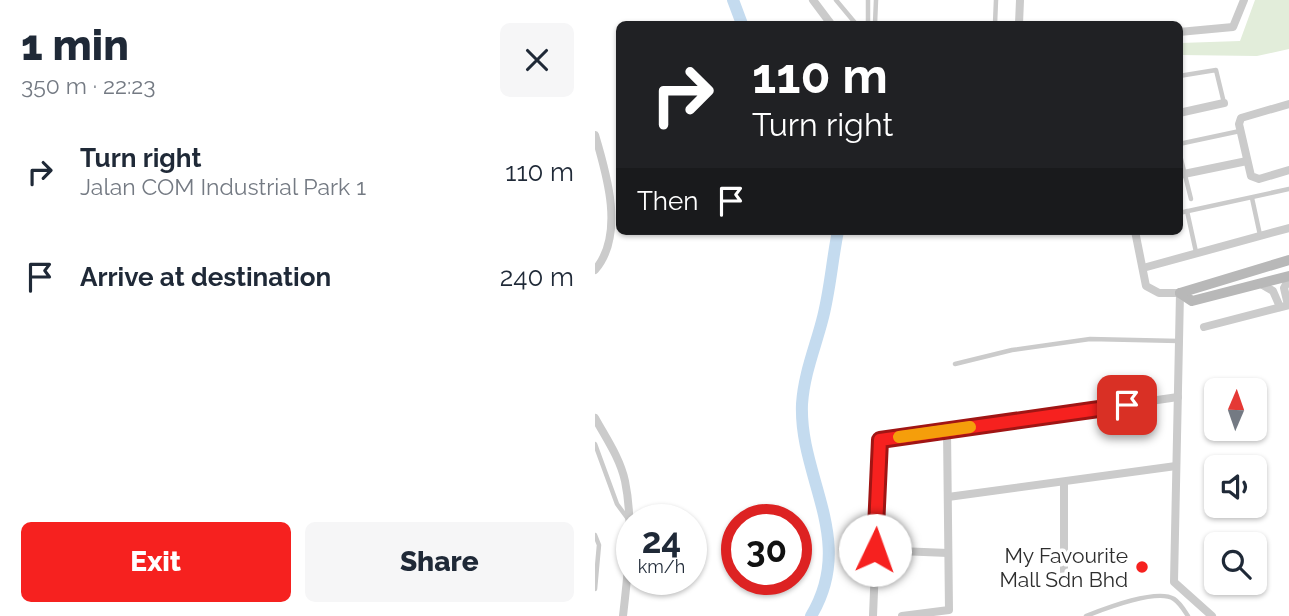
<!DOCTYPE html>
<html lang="en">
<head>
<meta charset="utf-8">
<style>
  :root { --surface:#fff; --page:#f6f6f7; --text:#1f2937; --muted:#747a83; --accent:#f6211f }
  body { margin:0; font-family:Raleway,sans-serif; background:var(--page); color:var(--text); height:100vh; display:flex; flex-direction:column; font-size:26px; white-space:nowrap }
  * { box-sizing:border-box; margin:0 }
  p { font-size:23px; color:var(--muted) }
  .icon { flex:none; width:38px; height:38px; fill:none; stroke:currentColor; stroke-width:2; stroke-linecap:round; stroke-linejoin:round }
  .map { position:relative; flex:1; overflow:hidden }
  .details { display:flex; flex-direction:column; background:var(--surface); width:595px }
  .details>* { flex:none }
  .hud { position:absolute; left:21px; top:21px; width:567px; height:214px; border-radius:10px; box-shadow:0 2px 5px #0004; background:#202124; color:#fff; overflow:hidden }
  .needle { width:46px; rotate:2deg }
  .fabs { position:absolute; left:609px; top:378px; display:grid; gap:14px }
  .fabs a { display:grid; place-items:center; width:63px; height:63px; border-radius:10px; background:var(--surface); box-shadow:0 2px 5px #0004; font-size:35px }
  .speed { position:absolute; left:21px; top:504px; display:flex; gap:14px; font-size:35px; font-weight:700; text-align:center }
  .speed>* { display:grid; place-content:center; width:91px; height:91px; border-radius:50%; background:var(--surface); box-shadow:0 2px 5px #0004; line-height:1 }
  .speed small { font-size:18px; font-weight:400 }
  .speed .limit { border:10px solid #d22; background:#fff; color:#111 }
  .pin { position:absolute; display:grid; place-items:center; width:60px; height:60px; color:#fff; margin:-30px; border-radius:14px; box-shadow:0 4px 10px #0006 }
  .me { position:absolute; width:77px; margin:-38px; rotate:3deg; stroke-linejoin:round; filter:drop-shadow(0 0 5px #0008) }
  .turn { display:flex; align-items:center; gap:24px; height:147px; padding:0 21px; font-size:32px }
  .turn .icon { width:91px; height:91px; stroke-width:2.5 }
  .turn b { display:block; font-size:49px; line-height:60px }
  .then { display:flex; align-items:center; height:66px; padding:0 21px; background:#0003; gap:14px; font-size:26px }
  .round { display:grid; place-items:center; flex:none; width:74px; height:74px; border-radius:10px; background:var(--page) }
  .overview { display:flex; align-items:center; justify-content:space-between; height:119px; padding:0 21px }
  h1 { font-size:42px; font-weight:800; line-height:52px }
  .primary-button { display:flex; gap:14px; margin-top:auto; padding:14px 21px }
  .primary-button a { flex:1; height:80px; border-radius:10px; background:var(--accent); color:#fff; font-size:28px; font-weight:800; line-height:80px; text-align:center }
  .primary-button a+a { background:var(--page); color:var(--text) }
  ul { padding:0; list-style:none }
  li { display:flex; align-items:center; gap:21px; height:105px; padding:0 21px }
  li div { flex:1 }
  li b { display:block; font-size:26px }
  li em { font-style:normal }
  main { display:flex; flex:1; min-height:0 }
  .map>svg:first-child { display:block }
</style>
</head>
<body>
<main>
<section class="details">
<div class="overview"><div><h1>1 min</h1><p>350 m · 22:23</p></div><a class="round"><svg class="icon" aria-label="close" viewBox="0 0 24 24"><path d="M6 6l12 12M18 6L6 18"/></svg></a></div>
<ul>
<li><svg class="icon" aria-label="right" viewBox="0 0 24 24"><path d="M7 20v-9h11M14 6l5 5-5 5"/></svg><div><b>Turn right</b><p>Jalan COM Industrial Park 1</p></div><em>110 m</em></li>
<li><svg class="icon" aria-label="arrive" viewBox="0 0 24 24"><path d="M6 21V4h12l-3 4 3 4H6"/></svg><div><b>Arrive at destination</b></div><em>240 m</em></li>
</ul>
<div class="primary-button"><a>Exit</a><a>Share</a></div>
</section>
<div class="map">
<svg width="694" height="616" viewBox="0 0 694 616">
  <rect width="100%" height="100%" fill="#fff"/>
  <path fill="#e2edda" d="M660 0H694V49L662 56 585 55V43L645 41Z"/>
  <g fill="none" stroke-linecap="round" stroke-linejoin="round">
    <g stroke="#c4dbef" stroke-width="12">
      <path d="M138 0 147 24"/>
      <path d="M216 616C262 540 204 478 207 404 209 374 220 348 227 321 235 292 237 260 243 231"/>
    </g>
    <g stroke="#cbcbcb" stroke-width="4.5">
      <path d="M241 0 261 24"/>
      <path d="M273 24V0"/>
      <path d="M280 24 281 0"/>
      <path d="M400 24 401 0"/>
      <path d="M584 76 621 70 629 103"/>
      <path d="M584 144 645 131"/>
      <path d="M584 151 596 199"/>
      <path d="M657 198 665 235"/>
      <path d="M592 211 601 252"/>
      <path d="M584 213 694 189"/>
      <path d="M360 364 417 350 495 339 584 341"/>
      <path d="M0 444 22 504 33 519"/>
      <path d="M0 535 4 545 0 589"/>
      <path d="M491 616C509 609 562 588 579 599 585 603 589 610 593 616"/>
    </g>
    <g stroke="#cbcbcb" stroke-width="8">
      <path d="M218 0 236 24"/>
      <path d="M424 24 425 0"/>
      <path d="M584 32 638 27 649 0"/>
      <path d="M694 104 646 118 644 124 656 176 664 179 694 170"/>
      <path d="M584 113 629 103"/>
      <path d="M0 135C12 175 30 235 0 270"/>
      <path d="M584 175 652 161"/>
      <path d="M540 231 551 286 564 293H585L579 582 617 616"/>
      <path d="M548 268 694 228"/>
      <path d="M666 284 678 291 685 307"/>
      <path d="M693 305 689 288 694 279"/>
      <path d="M609 327 694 305"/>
      <path d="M0 418C11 438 25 458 30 481 39 525 33 572 28 616"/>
      <path d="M353 497 581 466"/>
      <path d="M280 550 353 553"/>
      <path d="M469 571V483"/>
      <path d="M278 616 285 440 583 397"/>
      <path d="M307 616 354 610 352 430"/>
    </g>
    <g stroke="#b8b8b8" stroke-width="10">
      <path d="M585 293 597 301 694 276"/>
      <path d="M585 293 694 260"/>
    </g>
  </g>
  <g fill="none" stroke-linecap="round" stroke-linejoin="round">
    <defs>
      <path id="route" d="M280 550 285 440 532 405"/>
    </defs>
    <use href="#route" stroke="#a01514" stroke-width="18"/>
    <use href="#route" stroke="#f6211f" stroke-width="12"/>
    <path stroke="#f59e0b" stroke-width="12" d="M304 437 375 427"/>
  </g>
  <circle fill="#f6211f" stroke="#fff" stroke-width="2.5" cx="547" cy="567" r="7"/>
  <g text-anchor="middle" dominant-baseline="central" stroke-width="7" stroke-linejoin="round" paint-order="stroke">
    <g font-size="21" fill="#2e2e2e" stroke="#fff" text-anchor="end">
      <text x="533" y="555">My Favourite<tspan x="533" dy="24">Mall Sdn Bhd</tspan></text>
    </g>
  </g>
</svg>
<div class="fabs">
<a><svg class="needle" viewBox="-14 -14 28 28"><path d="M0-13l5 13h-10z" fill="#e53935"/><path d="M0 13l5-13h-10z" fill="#747a83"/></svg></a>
<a><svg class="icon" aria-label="sound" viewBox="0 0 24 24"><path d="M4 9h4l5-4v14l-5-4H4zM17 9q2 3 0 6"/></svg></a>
<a><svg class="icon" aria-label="search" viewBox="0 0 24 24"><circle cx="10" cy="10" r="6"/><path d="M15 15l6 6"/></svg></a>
</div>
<div class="speed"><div>24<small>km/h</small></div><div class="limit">30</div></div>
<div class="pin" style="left:532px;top:405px;background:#d93025"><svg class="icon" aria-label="arrive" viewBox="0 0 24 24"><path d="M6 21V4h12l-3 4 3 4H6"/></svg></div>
<svg class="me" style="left:280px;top:550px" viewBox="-20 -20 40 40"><circle r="19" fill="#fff"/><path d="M0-13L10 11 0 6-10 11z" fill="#f6211f"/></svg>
<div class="hud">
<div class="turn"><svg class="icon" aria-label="right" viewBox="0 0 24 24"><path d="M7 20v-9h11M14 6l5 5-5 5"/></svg><div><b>110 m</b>Turn right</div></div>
<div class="then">Then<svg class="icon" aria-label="arrive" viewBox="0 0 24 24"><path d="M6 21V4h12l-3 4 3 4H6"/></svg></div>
</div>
</div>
</main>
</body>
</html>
